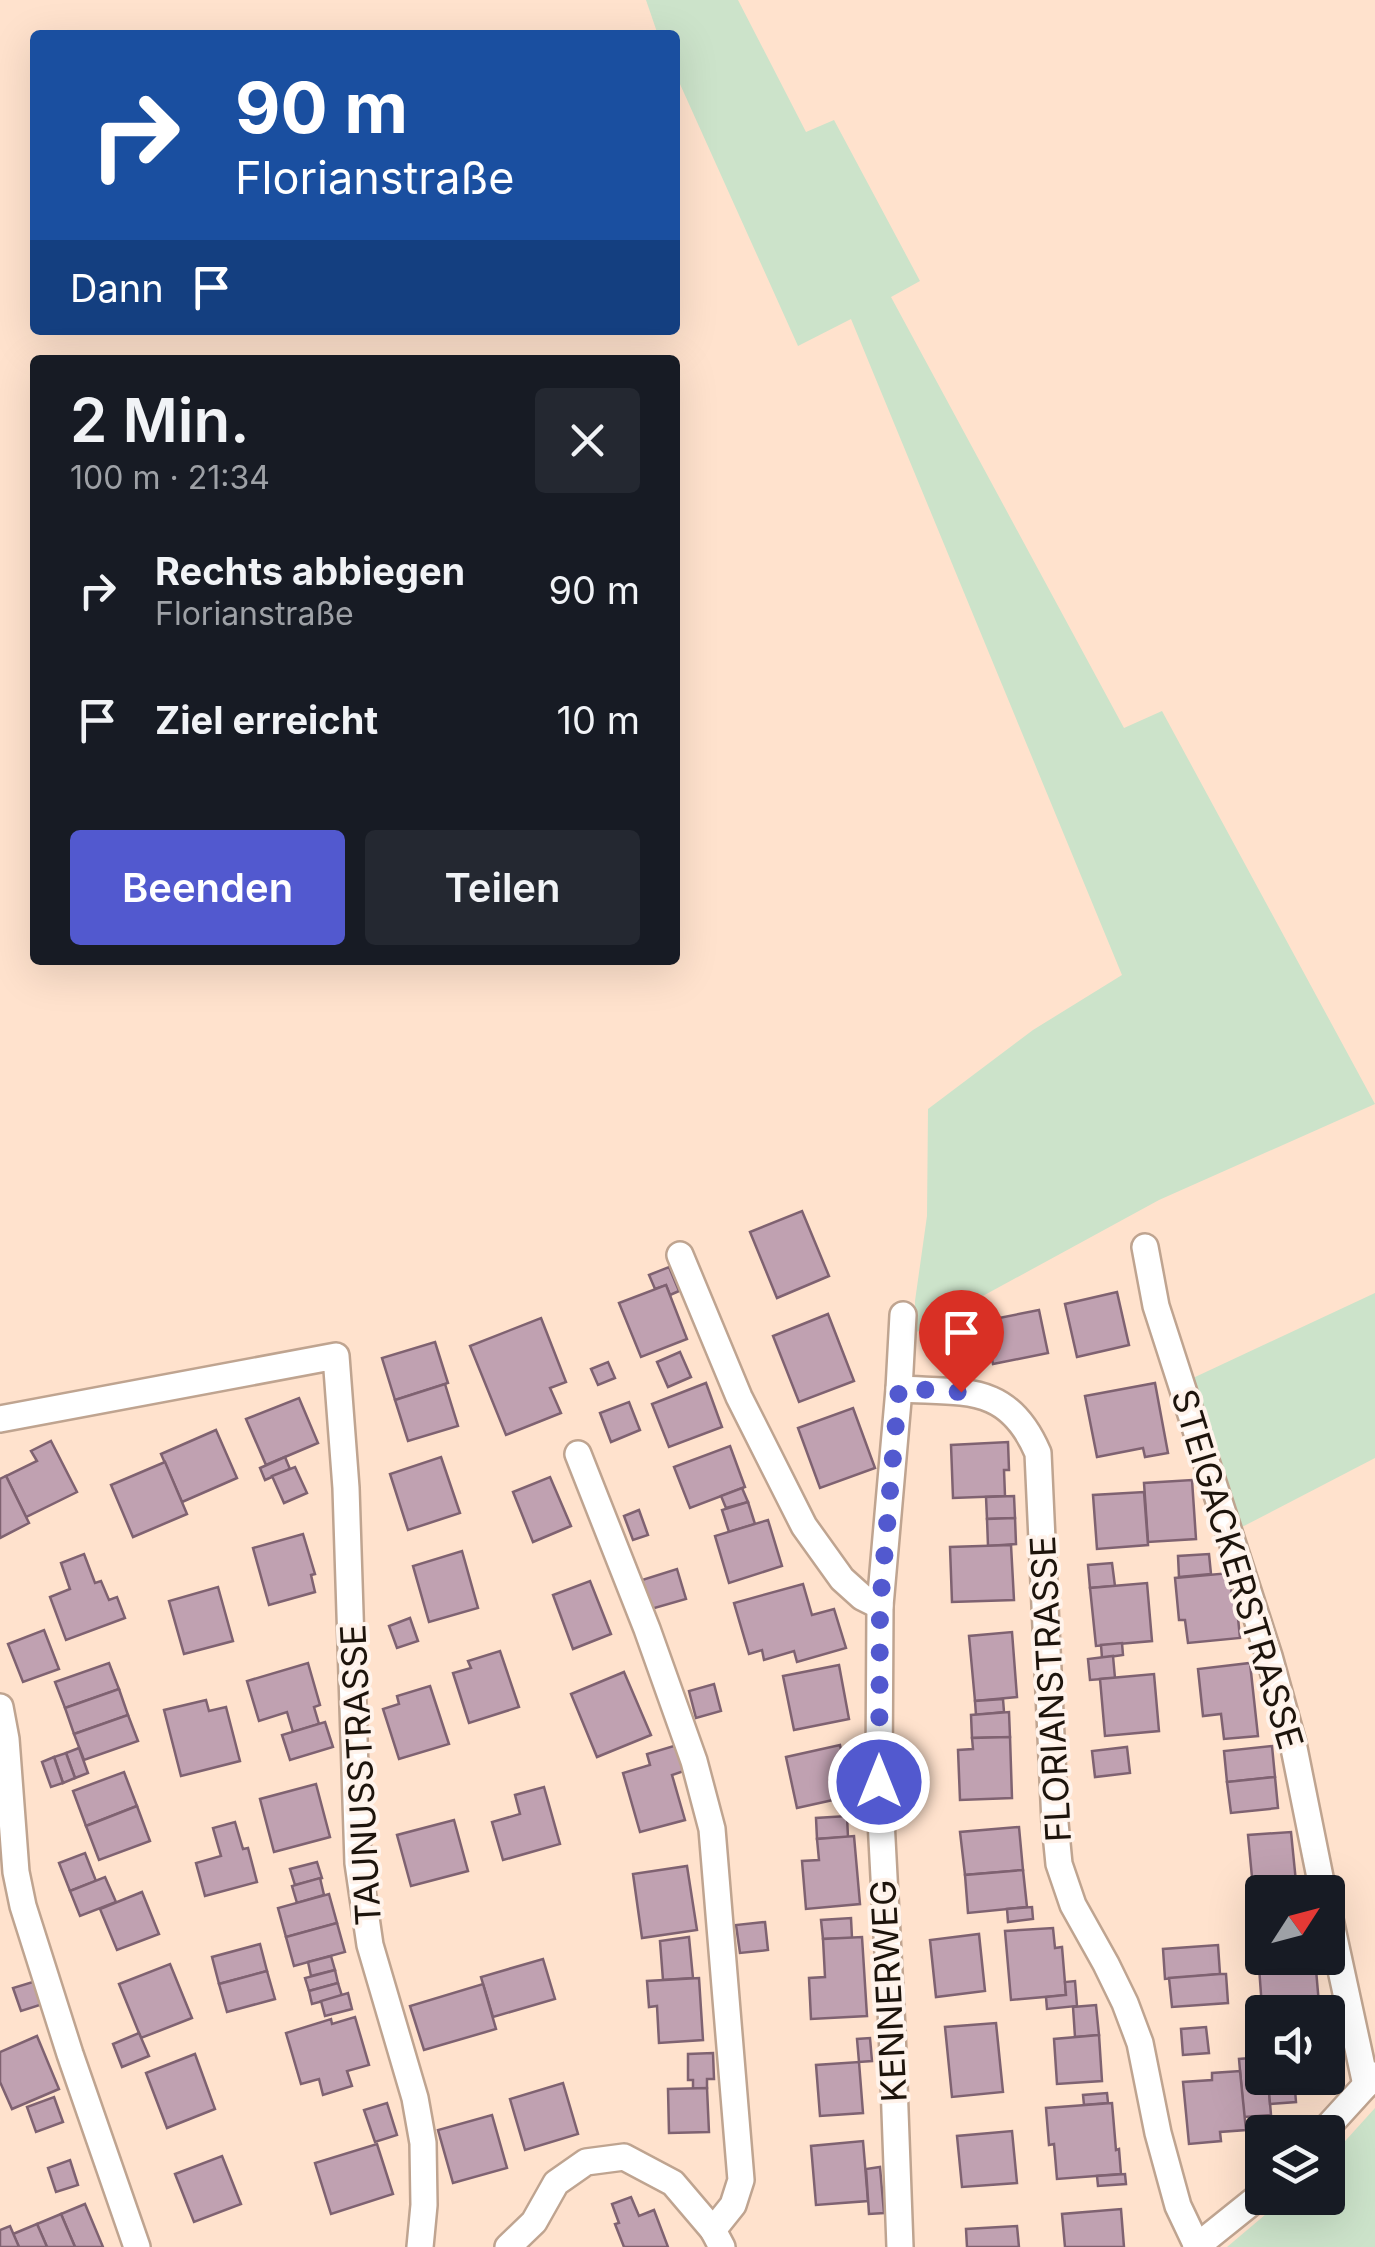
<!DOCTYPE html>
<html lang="de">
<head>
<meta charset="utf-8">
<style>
  :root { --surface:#171b24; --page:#242831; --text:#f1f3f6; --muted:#9ea1a6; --accent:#5259cf }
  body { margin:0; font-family:Inter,sans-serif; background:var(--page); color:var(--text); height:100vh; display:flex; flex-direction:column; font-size:38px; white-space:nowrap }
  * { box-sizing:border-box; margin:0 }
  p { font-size:32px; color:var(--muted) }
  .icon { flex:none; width:55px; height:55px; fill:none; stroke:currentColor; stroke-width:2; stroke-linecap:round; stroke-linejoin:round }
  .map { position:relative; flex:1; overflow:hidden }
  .details { position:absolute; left:30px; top:355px; width:650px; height:610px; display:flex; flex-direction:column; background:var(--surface); border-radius:10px; box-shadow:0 10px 40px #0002 }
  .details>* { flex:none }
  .hud { position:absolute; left:30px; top:30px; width:650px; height:305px; border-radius:10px; box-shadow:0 10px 40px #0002; background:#1a4fa0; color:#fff; overflow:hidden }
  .needle { width:65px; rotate:54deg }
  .fabs { position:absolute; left:1245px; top:1875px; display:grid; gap:20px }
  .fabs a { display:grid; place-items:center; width:100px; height:100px; border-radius:10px; background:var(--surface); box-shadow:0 10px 40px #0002; font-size:50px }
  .pin { position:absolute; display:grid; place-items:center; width:85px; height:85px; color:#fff; margin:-102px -42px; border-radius:50% 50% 50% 0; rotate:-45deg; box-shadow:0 0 10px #0007 }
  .pin .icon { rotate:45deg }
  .me { position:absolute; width:110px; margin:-55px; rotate:0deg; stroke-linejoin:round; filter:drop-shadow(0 0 8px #0008) }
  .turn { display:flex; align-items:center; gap:35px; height:210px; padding:0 40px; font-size:45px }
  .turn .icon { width:130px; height:130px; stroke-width:2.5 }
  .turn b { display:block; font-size:70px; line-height:85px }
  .then { display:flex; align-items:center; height:95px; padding:0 40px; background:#0003; gap:20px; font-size:38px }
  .round { display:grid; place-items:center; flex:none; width:105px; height:105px; border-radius:10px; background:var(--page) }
  .overview { display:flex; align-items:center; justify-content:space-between; height:170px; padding:0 40px }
  h1 { font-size:60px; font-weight:600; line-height:75px }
  .action { display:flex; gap:20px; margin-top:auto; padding:20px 40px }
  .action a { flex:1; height:115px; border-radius:10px; background:var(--accent); color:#fff; font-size:40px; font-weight:600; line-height:115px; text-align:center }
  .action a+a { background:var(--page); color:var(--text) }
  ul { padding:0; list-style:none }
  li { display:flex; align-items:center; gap:30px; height:130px; padding:0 40px }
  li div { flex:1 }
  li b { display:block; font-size:38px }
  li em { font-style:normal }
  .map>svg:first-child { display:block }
</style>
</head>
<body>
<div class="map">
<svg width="1375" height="2247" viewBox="0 0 1375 2247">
  <rect width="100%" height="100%" fill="#ffe2cd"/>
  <g fill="#cce3ca">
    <path d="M646 0H738L806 132 834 120 920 281 891 297 1124 728 1162 711 1375 1104 1159 1200 915 1333V1301L927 1216 928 1109 1033 1030 1122 975 851 319 798 346 675 73V35H658Z"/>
    <path d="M1375 1293V1458L1242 1527 1193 1378Z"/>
    <path d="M1375 2108V2247H1227L1285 2198H1328V2160Z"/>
  </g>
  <g fill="#c0a1b1" stroke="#7f6271" stroke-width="2.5">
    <path d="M802 1211 829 1276 777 1298 750 1232Z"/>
    <path d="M669 1267 679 1291 670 1295 666 1285 655 1289 649 1275Z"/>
    <path d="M666 1285 687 1339 641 1357 619 1303Z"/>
    <path d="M1117 1292 1129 1345 1077 1357 1065 1304Z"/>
    <path d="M1039 1310 1048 1353 993 1364 984 1321Z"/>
    <path d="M828 1314 854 1381 799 1402 773 1336Z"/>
    <path d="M541 1318 566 1382 550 1388 561 1413 506 1435 470 1346Z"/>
    <path d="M435 1342 448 1383 395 1400 382 1358Z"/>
    <path d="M680 1352 691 1377 668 1387 657 1362Z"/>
    <path d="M608 1362 615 1378 598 1385 591 1369Z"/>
    <path d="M706 1383 722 1427 669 1447 652 1404Z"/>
    <path d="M1155 1383 1168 1453 1145 1457 1143 1448 1097 1457 1085 1396Z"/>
    <path d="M445 1384 458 1426 408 1441 395 1400Z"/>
    <path d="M299 1398 318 1443 266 1465 246 1419Z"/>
    <path d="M629 1402 640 1430 611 1442 600 1413Z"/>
    <path d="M853 1408 875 1468 820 1488 798 1428Z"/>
    <path d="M216 1430 237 1478 182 1502 161 1454Z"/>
    <path d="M51 1441 77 1492 26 1517 6 1476 37 1461 31 1451Z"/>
    <path d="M1008 1442 1009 1470H1004L1005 1496 953 1498 951 1445Z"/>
    <path d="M730 1446 745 1487 690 1508 674 1467Z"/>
    <path d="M285 1457 290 1469 265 1480 260 1468Z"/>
    <path d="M441 1457 460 1513 408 1530 390 1474Z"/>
    <path d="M165 1462 187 1514 133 1537 111 1485Z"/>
    <path d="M295 1467 307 1493 284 1503 272 1476Z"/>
    <path d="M6 1476 29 1523 0 1538V1479Z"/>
    <path d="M550 1477 571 1526 533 1542 513 1492Z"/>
    <path d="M1192 1480 1196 1539 1148 1542 1144 1483Z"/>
    <path d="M742 1488 748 1502 726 1508 721 1496Z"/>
    <path d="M1144 1492 1148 1545 1097 1549 1093 1495Z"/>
    <path d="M1014 1496 1015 1518 987 1519 986 1497Z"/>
    <path d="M748 1502 755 1524 729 1532 722 1510Z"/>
    <path d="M639 1510 648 1535 633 1540 624 1516Z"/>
    <path d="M1015 1518 1016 1544 988 1546 987 1519Z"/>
    <path d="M768 1520 782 1566 729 1583 715 1536Z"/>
    <path d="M303 1534 315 1574 311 1575 315 1592 269 1605 253 1548Z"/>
    <path d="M1011 1545 1014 1600 952 1602 950 1547Z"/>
    <path d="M462 1551 478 1608 429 1622 413 1566Z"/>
    <path d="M84 1554 95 1583 101 1581 109 1600 117 1597 125 1618 66 1640 50 1597 70 1589 61 1563Z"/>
    <path d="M1209 1554 1211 1574 1179 1577 1178 1556Z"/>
    <path d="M1112 1563 1115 1586 1090 1588 1088 1565Z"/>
    <path d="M677 1569 686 1599 651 1609 642 1580Z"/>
    <path d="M1230 1573 1232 1598H1236L1240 1638 1188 1643 1185 1620H1179L1175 1578Z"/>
    <path d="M590 1581 611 1634 573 1649 553 1595Z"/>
    <path d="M1147 1583 1152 1641 1096 1646 1090 1588Z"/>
    <path d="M803 1584 812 1615 834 1609 846 1648 797 1662 794 1651 764 1660 762 1650 749 1654 734 1603Z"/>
    <path d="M218 1587 233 1641 184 1654 169 1601Z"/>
    <path d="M410 1618 418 1641 397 1648 389 1626Z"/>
    <path d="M44 1630 59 1669 23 1682 8 1644Z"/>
    <path d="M1012 1632 1017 1697 975 1701 969 1636Z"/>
    <path d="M1122 1643 1123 1655 1102 1658 1101 1645Z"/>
    <path d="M500 1651 519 1707 469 1723 453 1673 471 1668 468 1661Z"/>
    <path d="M1113 1656 1115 1678 1090 1680 1088 1659Z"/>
    <path d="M109 1663 119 1689 65 1708 55 1682Z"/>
    <path d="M308 1663 320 1705 314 1707 319 1724 293 1732 287 1712 259 1721 247 1681Z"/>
    <path d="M1250 1663 1258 1736 1224 1739 1221 1714 1203 1716 1198 1669Z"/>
    <path d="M839 1665 849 1719 794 1730 783 1676Z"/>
    <path d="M624 1672 651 1735 597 1757 571 1694Z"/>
    <path d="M1154 1674 1159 1731 1105 1736 1100 1679Z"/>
    <path d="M714 1684 721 1711 696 1718 689 1691Z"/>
    <path d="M430 1686 449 1744 399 1759 383 1709 399 1704 397 1696Z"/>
    <path d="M119 1689 128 1715 74 1734 65 1708Z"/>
    <path d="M1003 1699 1004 1712 976 1715 975 1701Z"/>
    <path d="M206 1700 209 1711 226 1707 240 1761 181 1776 164 1710Z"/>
    <path d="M1009 1712 1010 1737 972 1738 971 1715Z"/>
    <path d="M128 1715 138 1741 84 1760 74 1734Z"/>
    <path d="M325 1722 333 1747 290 1760 282 1735Z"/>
    <path d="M1010 1737 1012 1798 960 1800 958 1750 973 1749 972 1738Z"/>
    <path d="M677 1745 684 1771 672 1775 685 1820 640 1832 623 1773 650 1765 647 1754Z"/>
    <path d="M840 1745 851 1796 797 1808 786 1757Z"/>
    <path d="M1272 1746 1275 1777 1227 1782 1224 1751Z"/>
    <path d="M1127 1747 1130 1773 1095 1777 1092 1751Z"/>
    <path d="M79 1748 88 1773 75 1778 66 1753Z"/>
    <path d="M66 1753 75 1778 63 1783 54 1757Z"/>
    <path d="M54 1757 63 1783 51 1787 42 1762Z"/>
    <path d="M124 1772 137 1806 86 1826 73 1791Z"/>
    <path d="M1275 1777 1278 1808 1231 1813 1227 1782Z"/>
    <path d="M862 1783 868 1811 855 1814 849 1786Z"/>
    <path d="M316 1784 330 1837 274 1852 260 1799Z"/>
    <path d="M544 1787 560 1844 503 1860 492 1822 520 1814 515 1795Z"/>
    <path d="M137 1806 150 1841 99 1860 86 1826Z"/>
    <path d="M847 1816 848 1837 817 1839 816 1818Z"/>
    <path d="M454 1820 468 1871 411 1886 397 1835Z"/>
    <path d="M235 1822 243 1849 248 1848 257 1882 205 1896 196 1863 221 1856 213 1828Z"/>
    <path d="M1019 1827 1023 1870 965 1875 960 1832Z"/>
    <path d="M1291 1832 1297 1892H1262V1908L1255 1909 1248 1835Z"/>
    <path d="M854 1836 860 1904 806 1909 802 1861 819 1860 817 1839Z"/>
    <path d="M85 1853 96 1881 70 1891 59 1863Z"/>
    <path d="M317 1862 322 1878 295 1885 290 1869Z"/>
    <path d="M687 1866 697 1930 642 1938 633 1874Z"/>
    <path d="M1023 1870 1027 1907 968 1913 965 1875Z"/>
    <path d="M105 1877 116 1902 80 1916 70 1891Z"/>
    <path d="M320 1878 324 1895 297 1903 292 1886Z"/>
    <path d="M142 1892 159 1934 117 1950 100 1909Z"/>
    <path d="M329 1894 337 1923 286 1937 278 1908Z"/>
    <path d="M1032 1907 1033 1919 1008 1922 1007 1909Z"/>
    <path d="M851 1918 852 1938 823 1939 821 1920Z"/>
    <path d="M765 1922 768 1950 740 1953 736 1925Z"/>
    <path d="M337 1923 345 1952 294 1966 286 1937Z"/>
    <path d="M1053 1928 1055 1948 1062 1947 1066 1995 1011 2000 1005 1931Z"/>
    <path d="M979 1934 985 1991 936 1997 930 1940Z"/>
    <path d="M689 1937 693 1978 663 1980 660 1941Z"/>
    <path d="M862 1937 867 2016 811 2019 809 1978 825 1977 823 1939Z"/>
    <path d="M1262 1938V1958H1315L1319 2004 1262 2008 1257 1939Z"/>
    <path d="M260 1944 267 1971 219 1984 212 1957Z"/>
    <path d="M1218 1945 1220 1974 1165 1979 1163 1949Z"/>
    <path d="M331 1956 335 1970 311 1976 308 1962Z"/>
    <path d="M543 1959 555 1999 493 2017 481 1977Z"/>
    <path d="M170 1964 192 2018 141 2038 119 1984Z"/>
    <path d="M335 1970 338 1983 309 1991 305 1978Z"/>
    <path d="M267 1971 275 1999 227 2012 219 1984Z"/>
    <path d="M1220 1974H1226L1228 2003 1172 2007 1169 1978Z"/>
    <path d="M699 1978 703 2040 659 2043 657 2006 649 2007 647 1981Z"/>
    <path d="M36 1981 43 2004 21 2011 13 1988Z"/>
    <path d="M1075 1981 1077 2006 1047 2009 1046 1997 1066 1995 1065 1982Z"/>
    <path d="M338 1983 342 1996 312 2004 309 1991Z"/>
    <path d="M483 1984 496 2029 424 2050 410 2006Z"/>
    <path d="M348 1993 352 2009 325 2016 321 2001Z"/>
    <path d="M1096 2005 1099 2035 1075 2037 1073 2007Z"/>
    <path d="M355 2017 369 2065 347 2071 352 2086 323 2095 319 2079 301 2084 286 2033 331 2019 332 2024Z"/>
    <path d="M996 2023 1003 2092 952 2097 945 2027Z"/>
    <path d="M1206 2027 1209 2053 1183 2055 1181 2029Z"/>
    <path d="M139 2033 149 2056 122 2067 113 2044Z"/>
    <path d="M1099 2035 1102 2081 1057 2084 1054 2039Z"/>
    <path d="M37 2036 59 2089 12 2109 0 2082V2052Z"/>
    <path d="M870 2038 872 2061 859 2062 857 2039Z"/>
    <path d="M713 2053 714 2079H707V2088L693 2089V2080H688V2054Z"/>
    <path d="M195 2054 215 2109 167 2128 146 2073Z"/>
    <path d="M1262 2057V2078H1268L1271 2115 1244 2117 1239 2059Z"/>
    <path d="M859 2062 863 2113 820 2116 816 2065Z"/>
    <path d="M1240 2071 1246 2130 1220 2132 1221 2141 1189 2144 1183 2082 1212 2080V2073Z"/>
    <path d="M1268 2078H1294L1296 2102 1270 2104Z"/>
    <path d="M1294 2078H1321L1322 2088 1295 2090Z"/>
    <path d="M563 2083 578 2134 525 2150 510 2099Z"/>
    <path d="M707 2088 709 2132 669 2133 668 2089Z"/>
    <path d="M1107 2093 1108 2103 1084 2105 1083 2095Z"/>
    <path d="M54 2097 63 2122 36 2132 27 2107Z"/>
    <path d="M387 2103 397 2135 375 2142 364 2110Z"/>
    <path d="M1112 2103 1116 2150 1119 2149 1121 2174 1057 2179 1054 2144 1049 2145 1046 2108Z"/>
    <path d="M492 2115 507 2168 453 2183 438 2130Z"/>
    <path d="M1012 2131 1017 2183 962 2187 957 2136Z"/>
    <path d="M863 2141 868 2201 816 2205 811 2146Z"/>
    <path d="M377 2144 393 2194 331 2214 315 2163Z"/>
    <path d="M222 2156 241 2204 194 2222 175 2174Z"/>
    <path d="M70 2160 78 2185 56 2192 48 2168Z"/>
    <path d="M880 2167 884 2213 869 2214 866 2169Z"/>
    <path d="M1125 2174 1126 2184 1098 2186 1097 2176Z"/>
    <path d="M631 2197 639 2216 654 2210 668 2247H624L615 2224 619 2223 612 2204Z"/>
    <path d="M85 2204 103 2247H75L61 2214Z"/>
    <path d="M1121 2209 1124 2247H1065L1062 2214Z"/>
    <path d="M61 2214 75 2247H47L37 2224Z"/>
    <path d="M37 2224 47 2247H19L13 2234Z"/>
    <path d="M10 2226 19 2247H0V2230Z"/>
    <path d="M1017 2226 1019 2247H967L966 2229Z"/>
  </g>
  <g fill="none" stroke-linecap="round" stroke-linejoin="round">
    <defs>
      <g id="street">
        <path d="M1145 1247 1156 1306 1269 1656 1293 1743 1323 1892"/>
        <path d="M680 1255 739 1397 804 1526 842 1579 862 1597 880 1606"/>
        <path d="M899 1389C965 1393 1008 1383 1038 1453L1055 1823 1059 1864 1073 1905 1106 1964 1125 2003 1140 2043 1158 2133 1178 2206 1197 2246"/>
        <path d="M0 1419 336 1356 346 1488 358 1863 370 1945 415 2098 423 2143 424 2205 420 2247"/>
        <path d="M578 1454 647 1629 694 1761 712 1829 741 2180 733 2205 713 2230"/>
        <path d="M0 1707 6 1739 16 1872 23 1906 70 2054 137 2247"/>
        <path d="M1328 1910 1366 2085"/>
        <path d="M1323 2132 1375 2075"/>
        <path d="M508 2247 534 2222 556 2183 586 2162 624 2157 673 2183 713 2230 722 2247"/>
        <path d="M900 2247 892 2029 879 1782 880 1606 899 1389 903 1315"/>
        <path d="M1196 2247 1262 2194"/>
      </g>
    </defs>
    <use href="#street" stroke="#bfa490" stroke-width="30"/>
    <use href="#street" stroke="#fff" stroke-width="25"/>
  </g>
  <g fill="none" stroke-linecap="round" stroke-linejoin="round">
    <path stroke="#5259cf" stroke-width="18" stroke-dasharray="0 32.4" d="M879 1782 880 1606 899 1388 961 1392"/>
  </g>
  <g text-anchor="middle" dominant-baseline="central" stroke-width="8" stroke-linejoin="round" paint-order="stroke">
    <g font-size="35" fill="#1d140c" stroke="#fff3eb">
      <text transform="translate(1238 1569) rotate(73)">STEIGACKERSTRASSE</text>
      <text transform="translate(1050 1689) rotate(-93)">FLORIANSTRASSE</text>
      <text transform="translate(360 1775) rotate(-93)">TAUNUSSTRASSE</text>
      <text transform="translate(888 1991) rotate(-93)">KENNERWEG</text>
    </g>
  </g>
</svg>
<div class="fabs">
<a><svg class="needle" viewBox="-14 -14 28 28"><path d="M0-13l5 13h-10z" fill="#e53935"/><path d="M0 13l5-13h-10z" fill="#9ea1a6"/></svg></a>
<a><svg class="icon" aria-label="sound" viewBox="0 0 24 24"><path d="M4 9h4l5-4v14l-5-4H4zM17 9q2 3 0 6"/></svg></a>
<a><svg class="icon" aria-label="layers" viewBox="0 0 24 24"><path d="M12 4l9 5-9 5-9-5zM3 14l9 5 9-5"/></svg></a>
</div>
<div class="pin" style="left:961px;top:1392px;background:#d93025"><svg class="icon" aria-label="arrive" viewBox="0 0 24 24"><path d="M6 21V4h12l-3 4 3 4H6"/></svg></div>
<svg class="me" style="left:879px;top:1782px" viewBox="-20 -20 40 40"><circle r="17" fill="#5259cf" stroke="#fff" stroke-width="3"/><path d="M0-11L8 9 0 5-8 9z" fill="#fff"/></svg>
<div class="hud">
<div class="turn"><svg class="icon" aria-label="right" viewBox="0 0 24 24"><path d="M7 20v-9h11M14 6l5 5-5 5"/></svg><div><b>90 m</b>Florianstraße</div></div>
<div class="then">Dann<svg class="icon" aria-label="arrive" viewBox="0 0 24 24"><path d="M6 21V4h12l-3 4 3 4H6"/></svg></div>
</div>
<section class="details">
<div class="overview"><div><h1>2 Min.</h1><p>100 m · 21:34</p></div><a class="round"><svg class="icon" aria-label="close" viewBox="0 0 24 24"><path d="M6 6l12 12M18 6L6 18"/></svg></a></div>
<ul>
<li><svg class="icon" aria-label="right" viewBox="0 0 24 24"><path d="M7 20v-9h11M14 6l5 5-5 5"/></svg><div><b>Rechts abbiegen</b><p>Florianstraße</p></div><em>90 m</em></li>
<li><svg class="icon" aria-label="arrive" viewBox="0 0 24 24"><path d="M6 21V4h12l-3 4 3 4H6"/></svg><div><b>Ziel erreicht</b></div><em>10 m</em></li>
</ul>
<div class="action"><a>Beenden</a><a>Teilen</a></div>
</section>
</div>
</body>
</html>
